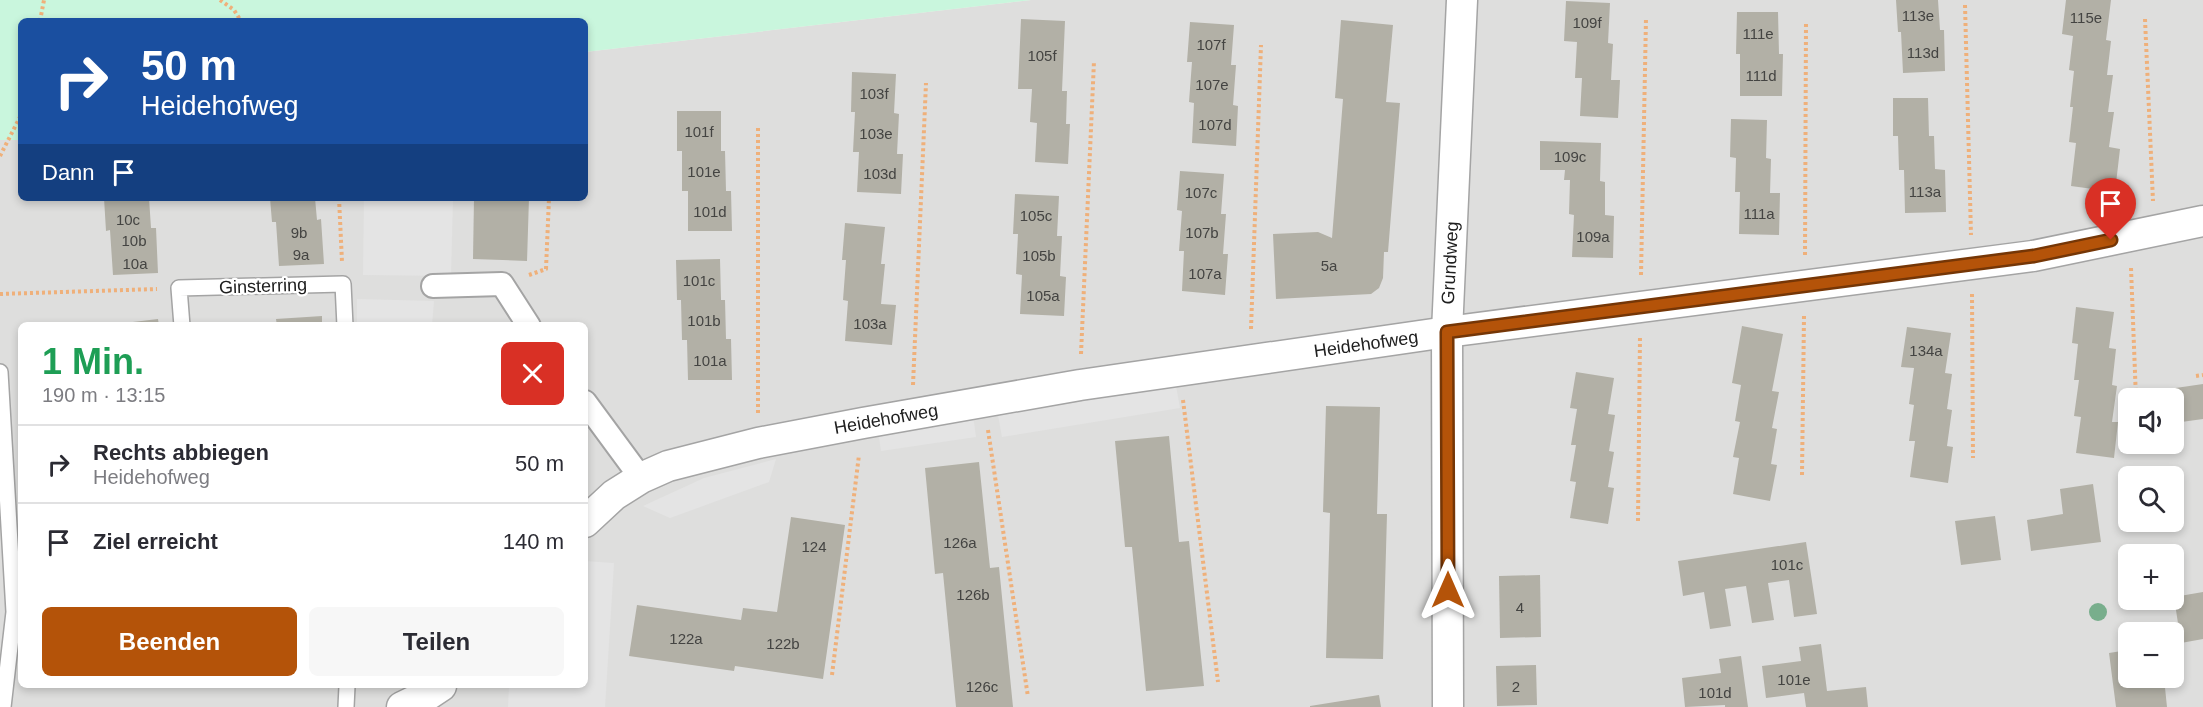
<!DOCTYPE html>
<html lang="de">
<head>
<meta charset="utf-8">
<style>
  :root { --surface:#fff; --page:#f7f7f7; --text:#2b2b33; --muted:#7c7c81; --line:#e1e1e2; --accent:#b45309 }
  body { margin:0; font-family:Helvetica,sans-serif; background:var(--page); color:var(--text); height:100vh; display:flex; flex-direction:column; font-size:22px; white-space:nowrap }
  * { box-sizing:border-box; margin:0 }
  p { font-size:20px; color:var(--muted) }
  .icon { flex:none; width:33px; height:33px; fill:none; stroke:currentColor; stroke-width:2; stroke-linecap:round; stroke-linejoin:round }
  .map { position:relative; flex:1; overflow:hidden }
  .details { position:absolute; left:18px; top:322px; width:570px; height:366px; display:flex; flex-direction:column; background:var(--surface); border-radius:9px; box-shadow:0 3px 9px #0003 }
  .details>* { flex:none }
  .banner { position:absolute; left:18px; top:18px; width:570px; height:183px; border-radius:9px; box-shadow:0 3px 9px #0003; background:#1a4fa0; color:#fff; overflow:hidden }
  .buttons { position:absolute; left:2118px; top:388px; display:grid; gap:12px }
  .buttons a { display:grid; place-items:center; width:66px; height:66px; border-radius:9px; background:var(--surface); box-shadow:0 3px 9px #0003; font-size:30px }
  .pin { position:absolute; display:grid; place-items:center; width:51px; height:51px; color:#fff; margin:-62px -26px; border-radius:50% 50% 50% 0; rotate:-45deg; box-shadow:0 0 6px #0007 }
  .pin .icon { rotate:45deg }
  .me { position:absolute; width:66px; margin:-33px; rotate:0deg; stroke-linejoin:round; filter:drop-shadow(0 0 4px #0008) }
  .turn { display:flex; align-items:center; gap:21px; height:126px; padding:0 24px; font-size:27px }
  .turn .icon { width:78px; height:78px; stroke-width:2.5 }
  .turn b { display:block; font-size:42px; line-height:51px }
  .then { display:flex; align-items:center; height:57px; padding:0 24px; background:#0003; gap:12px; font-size:22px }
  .round { display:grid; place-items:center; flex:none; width:63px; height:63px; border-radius:9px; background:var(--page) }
  .headline { display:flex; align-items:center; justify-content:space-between; height:102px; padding:0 24px }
  h1 { font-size:36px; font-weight:700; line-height:45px; color:#1e9e55 }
  .primary-button { display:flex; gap:12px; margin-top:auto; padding:12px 24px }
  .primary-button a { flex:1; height:69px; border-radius:9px; background:var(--accent); color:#fff; font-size:24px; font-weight:700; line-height:69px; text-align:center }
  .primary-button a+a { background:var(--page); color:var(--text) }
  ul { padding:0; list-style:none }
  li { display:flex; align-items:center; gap:18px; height:78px; padding:0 24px; border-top:2px solid var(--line) }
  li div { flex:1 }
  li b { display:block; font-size:22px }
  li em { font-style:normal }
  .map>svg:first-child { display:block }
</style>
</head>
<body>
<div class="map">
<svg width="2203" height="707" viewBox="0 0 2203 707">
  <rect width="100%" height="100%" fill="#f0f0e8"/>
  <path fill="#dededd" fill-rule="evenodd" d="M1031 0H2203V707H0V140H21V198H585V52ZM21 326H585V686H21ZM2128 399H2174V444H2128ZM2128 477H2174V522H2128ZM2128 555H2174V600H2128ZM2128 633H2174V678H2128Z"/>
  <path fill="#c9f6dd" d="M0 0H1031L585 52V21H21V140H0Z"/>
  <g fill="#e4e4e4">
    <path d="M364 198H453L451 276 363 275Z"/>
    <path d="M357 299 434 301 432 325H357Z"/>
    <path d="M1176 386 1180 408 1002 437 998 415Z"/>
    <path d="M973 415 976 437 881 451 878 430Z"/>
    <path d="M776 459 769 482 670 518 643 506 704 478Z"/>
    <path d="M586 561 614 563 605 707H508L509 686H585Z"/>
  </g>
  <g fill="#b2b0a6">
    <path d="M1896 0H1938L1940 30H1944L1945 71 1903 73 1901 32H1898Z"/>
    <path d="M2066 0H2111L2106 40 2111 41 2107 75H2113L2108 112H2114L2109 147 2120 149 2115 192 2071 186 2076 143 2069 142 2073 107H2070L2074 71 2069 70 2073 36 2062 34Z"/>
    <path d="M1566 1 1610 3 1608 43 1613 44 1611 80H1620L1618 118 1580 116 1582 78H1575L1577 42 1564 41Z"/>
    <path d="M1737 12H1778L1779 54H1783L1782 96H1740V54H1736Z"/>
    <path d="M1021 19 1065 21 1062 91H1067L1066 124H1070L1068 164 1035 162 1037 123 1030 122 1032 89H1018Z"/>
    <path d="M1341 20 1393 25 1386 102 1400 103 1388 252H1384L1383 278 1379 288 1371 294 1276 299 1273 234 1318 232 1332 238 1343 99 1335 98Z"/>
    <path d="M1190 22 1234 25 1231 65H1236L1233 105 1238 106 1236 146 1192 143 1194 103 1189 102 1192 62H1187Z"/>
    <path d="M852 72 896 74 894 113 899 114 897 154H903L901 194 857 192 859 152H853L855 112H851Z"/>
    <path d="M1893 98H1928L1929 136H1934L1935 169 1945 170 1946 212 1905 213 1904 170H1899L1898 136H1893Z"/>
    <path d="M677 111H721V151H725L726 191H731L732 231H688V191H682V151H677Z"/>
    <path d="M1731 119 1767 120 1766 158 1771 159 1770 193H1780L1779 235 1739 234 1740 192H1735L1736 158 1730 157Z"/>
    <path d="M1540 141 1601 143 1600 181 1605 182V215L1614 216 1613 258 1572 257 1574 215 1569 214 1570 180H1564L1565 170H1540Z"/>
    <path d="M1180 171 1224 174 1221 214H1226L1223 254H1228L1225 295 1182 291 1184 251H1179L1182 211 1177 210Z"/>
    <path d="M1015 194 1059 196 1057 236H1062L1060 276 1066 277 1064 316 1020 314 1022 275 1016 274 1018 234H1013Z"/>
    <path d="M104 198H149L151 228H156L158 273 113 275 110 230 106 231Z"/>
    <path d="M270 198H315L317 220 321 219 324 264 279 266 276 222H272Z"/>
    <path d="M474 198H529L527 261 473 259Z"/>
    <path d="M845 223 885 227 881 264H885L881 304 896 305 892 345 845 341 848 301 843 300 846 260H842Z"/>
    <path d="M720 259 721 300H725L726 339H731L732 380H688L687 340H682L681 300H677L676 260Z"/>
    <path d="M2076 307 2114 312 2109 348 2116 349 2112 385 2117 386 2112 422H2118L2114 458 2076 453 2081 417 2074 416 2079 380H2074L2078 344 2072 343Z"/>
    <path d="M322 316V326H277L276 319Z"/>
    <path d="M158 319 159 326H116V324Z"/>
    <path d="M1742 326 1783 334 1772 391 1779 392 1772 428 1777 429 1771 464 1777 465 1770 501 1733 494 1739 458 1733 457 1740 422 1735 421 1741 385 1732 383Z"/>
    <path d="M1907 327 1951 333 1945 373 1952 374 1947 409 1952 410 1947 446 1953 447 1948 483 1910 477 1915 441H1909L1914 405 1909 404 1914 368 1901 367Z"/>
    <path d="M1576 372 1614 378 1608 414 1615 415 1609 451 1614 452 1608 487 1614 488 1608 524 1570 518 1576 482 1570 481 1576 445H1571L1577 409 1570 408Z"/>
    <path d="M2203 384V419L2174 423V399H2157L2155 391Z"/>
    <path d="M1326 406 1380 407 1377 514H1387L1383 659 1326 658 1330 513 1323 512Z"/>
    <path d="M1169 436 1179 542 1189 541 1204 686 1146 691 1132 547H1125L1115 441Z"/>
    <path d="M979 462 990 568 999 567 1013 707H956L943 573 935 574 925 468Z"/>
    <path d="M2093 484 2101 542 2031 551 2027 520 2063 514 2060 489Z"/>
    <path d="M1995 516 2001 560 1961 565 1955 521Z"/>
    <path d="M791 517 845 525 823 679 735 666 734 671 629 656 637 605 741 620 743 608 777 612Z"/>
    <path d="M1806 542 1817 614 1794 617 1789 580 1768 583 1774 620 1752 623 1746 586 1725 589 1731 626 1710 629 1704 592 1683 596 1678 561Z"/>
    <path d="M1540 575 1541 637 1500 638 1499 576Z"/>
    <path d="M2203 592V639L2181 643 2174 597Z"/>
    <path d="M1821 644 1827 691 1866 687 1868 707H1806L1804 693 1766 698 1762 666 1801 661 1799 647Z"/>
    <path d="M2128 650V678H2164L2167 707H2116L2109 653Z"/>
    <path d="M1741 656 1748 707H1725V705L1685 707 1682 678 1721 673 1719 659Z"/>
    <path d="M1536 665 1537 705 1497 706 1496 666Z"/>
    <path d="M1379 695 1381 707H1310V706Z"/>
  </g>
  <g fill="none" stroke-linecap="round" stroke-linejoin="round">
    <defs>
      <g id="service">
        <path d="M182 326 179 288 343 284 345 326"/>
        <path d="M0 372 14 612 3 707"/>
        <path d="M346 707 347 686"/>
      </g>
      <g id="pedestrian">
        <path d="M433 286 502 284 529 326"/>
        <path d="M585 402 641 478"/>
      </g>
      <g id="minor">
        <path d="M585 522 614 495 641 478 668 466 758 443 863 423 1080 385 1447 332 2033 256 2203 221"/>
        <path d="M402 707 429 694 441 686"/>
        <path d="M1448 707 1447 332 1462 0"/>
      </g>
    </defs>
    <use href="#service" stroke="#a4a4a4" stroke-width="18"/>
    <use href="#pedestrian" stroke="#a4a4a4" stroke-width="26"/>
    <use href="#minor" stroke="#a4a4a4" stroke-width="33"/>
    <g stroke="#efb07a" stroke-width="4" stroke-dasharray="3 3" stroke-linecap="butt">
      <path d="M220 0 234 10 241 21"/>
      <path d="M1965 5 1971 235"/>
      <path d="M2145 19 2153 201"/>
      <path d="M40 21 44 0"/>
      <path d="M0 156 21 115"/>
      <path d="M339 198 342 262"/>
      <path d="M1805 255 1806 22"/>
      <path d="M2131 268 2136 399"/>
      <path d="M529 275 546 269 549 198"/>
      <path d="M1641 275 1646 18"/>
      <path d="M0 294 157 289"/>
      <path d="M1972 294 1973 458"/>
      <path d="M1251 329 1261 45"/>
      <path d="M1081 354 1094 61"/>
      <path d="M2196 376 2203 375"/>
      <path d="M913 385 926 83"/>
      <path d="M1183 400 1218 682"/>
      <path d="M758 413V128"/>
      <path d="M988 430 1028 697"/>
      <path d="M1802 475 1804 316"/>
      <path d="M1638 521 1640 337"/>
      <path d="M832 675 859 455"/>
    </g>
    <use href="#service" stroke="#fff" stroke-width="15"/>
    <use href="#pedestrian" stroke="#fff" stroke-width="22"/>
    <use href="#minor" stroke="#fff" stroke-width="30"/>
  </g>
  <circle fill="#78ae8c" cx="2098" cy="612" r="9"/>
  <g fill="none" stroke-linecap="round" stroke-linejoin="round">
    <defs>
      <path id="route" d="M1448 590 1447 332 2034 256 2111 240"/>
    </defs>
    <use href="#route" stroke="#753606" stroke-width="15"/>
    <use href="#route" stroke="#b45309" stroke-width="10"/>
  </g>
  <g text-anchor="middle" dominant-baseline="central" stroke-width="4.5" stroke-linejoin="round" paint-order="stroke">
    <g font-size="15" fill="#444442">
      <text x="1918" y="15">113e</text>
      <text x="2086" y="17">115e</text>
      <text x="1587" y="22">109f</text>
      <text x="1758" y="33">111e</text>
      <text x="1211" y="44">107f</text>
      <text x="1923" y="52">113d</text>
      <text x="1042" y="55">105f</text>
      <text x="1761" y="75">111d</text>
      <text x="1212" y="84">107e</text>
      <text x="874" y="93">103f</text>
      <text x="1215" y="124">107d</text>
      <text x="699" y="131">101f</text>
      <text x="876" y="133">103e</text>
      <text x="1570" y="156">109c</text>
      <text x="704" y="171">101e</text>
      <text x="880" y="173">103d</text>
      <text x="1925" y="191">113a</text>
      <text x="1201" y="192">107c</text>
      <text x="710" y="211">101d</text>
      <text x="1759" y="213">111a</text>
      <text x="1036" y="215">105c</text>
      <text x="128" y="219">10c</text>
      <text x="299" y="232">9b</text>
      <text x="1202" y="232">107b</text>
      <text x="1593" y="236">109a</text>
      <text x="134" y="240">10b</text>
      <text x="301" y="254">9a</text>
      <text x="1039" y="255">105b</text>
      <text x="135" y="263">10a</text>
      <text x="1329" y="265">5a</text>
      <text x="1205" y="273">107a</text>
      <text x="699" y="280">101c</text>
      <text x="1043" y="295">105a</text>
      <text x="704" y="320">101b</text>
      <text x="870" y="323">103a</text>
      <text x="1926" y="350">134a</text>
      <text x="710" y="360">101a</text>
      <text x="960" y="542">126a</text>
      <text x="814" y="546">124</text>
      <text x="1787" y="564">101c</text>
      <text x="973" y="594">126b</text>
      <text x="1520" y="607">4</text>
      <text x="686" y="638">122a</text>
      <text x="783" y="643">122b</text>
      <text x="1794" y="679">101e</text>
      <text x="982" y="686">126c</text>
      <text x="1516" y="686">2</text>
      <text x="1715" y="692">101d</text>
    </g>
    <g font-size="18" fill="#202020" stroke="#fff">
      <text transform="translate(1450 263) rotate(-87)">Grundweg</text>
      <text transform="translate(263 286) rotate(-2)">Ginsterring</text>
      <text transform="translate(1366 344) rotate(-8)">Heidehofweg</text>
      <text transform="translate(886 419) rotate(-10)">Heidehofweg</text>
    </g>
  </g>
</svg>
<div class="buttons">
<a><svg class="icon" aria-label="sound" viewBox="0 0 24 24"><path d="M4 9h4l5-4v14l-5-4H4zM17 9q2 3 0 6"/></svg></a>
<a><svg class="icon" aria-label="search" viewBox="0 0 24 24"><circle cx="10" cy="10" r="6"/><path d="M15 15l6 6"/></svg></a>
<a>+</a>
<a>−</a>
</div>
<div class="pin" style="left:2111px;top:240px;background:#d93025"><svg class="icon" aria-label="arrive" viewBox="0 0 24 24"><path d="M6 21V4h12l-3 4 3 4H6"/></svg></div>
<svg class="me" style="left:1448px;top:590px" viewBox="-20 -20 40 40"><path d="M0-17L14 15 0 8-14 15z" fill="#b45309" stroke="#fff" stroke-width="4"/></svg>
<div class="banner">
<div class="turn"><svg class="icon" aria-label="right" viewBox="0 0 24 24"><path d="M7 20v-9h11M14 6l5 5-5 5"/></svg><div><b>50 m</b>Heidehofweg</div></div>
<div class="then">Dann<svg class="icon" aria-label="arrive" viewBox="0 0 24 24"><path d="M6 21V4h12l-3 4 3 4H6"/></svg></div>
</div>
<section class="details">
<div class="headline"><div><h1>1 Min.</h1><p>190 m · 13:15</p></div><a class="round" style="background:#d93025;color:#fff"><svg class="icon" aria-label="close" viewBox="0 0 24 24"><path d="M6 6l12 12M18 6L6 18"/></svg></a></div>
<ul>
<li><svg class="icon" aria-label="right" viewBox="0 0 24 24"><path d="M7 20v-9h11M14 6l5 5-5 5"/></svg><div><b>Rechts abbiegen</b><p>Heidehofweg</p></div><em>50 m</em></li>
<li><svg class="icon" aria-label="arrive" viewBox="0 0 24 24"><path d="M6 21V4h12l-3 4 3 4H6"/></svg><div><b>Ziel erreicht</b></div><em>140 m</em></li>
</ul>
<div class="primary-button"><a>Beenden</a><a>Teilen</a></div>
</section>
</div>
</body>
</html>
